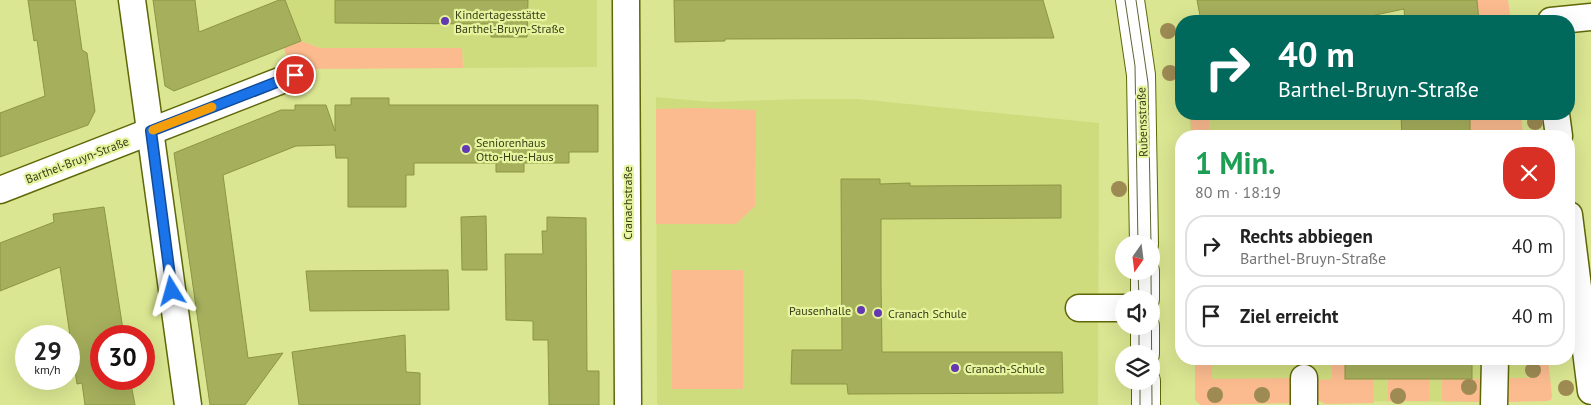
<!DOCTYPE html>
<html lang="de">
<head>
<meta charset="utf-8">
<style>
  :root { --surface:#fff; --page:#f6f6f6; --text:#222; --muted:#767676; --line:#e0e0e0 }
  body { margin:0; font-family:"PT Sans",sans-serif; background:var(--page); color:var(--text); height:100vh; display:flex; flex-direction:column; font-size:19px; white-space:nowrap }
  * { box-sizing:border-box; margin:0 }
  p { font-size:16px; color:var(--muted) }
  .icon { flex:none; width:28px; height:28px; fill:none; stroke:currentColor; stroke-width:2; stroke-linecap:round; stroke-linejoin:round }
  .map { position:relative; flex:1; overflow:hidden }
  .sheet { position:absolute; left:1175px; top:130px; width:400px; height:235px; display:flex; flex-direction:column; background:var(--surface); border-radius:20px; box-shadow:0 5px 20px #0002 }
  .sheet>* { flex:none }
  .banner { position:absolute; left:1175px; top:15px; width:400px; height:105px; border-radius:20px; box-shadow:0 5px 20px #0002; background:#00695c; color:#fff; overflow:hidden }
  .needle { width:32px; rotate:194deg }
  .tools { position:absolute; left:1115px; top:235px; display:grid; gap:10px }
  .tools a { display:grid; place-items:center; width:45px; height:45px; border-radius:50%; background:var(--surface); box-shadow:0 5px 20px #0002; font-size:25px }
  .speed { position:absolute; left:15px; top:325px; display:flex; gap:10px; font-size:25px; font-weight:700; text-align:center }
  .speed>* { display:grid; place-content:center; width:65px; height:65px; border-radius:50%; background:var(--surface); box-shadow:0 5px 20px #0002; line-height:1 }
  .speed small { font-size:12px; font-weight:400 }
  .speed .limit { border:8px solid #d22; background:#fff; color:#111 }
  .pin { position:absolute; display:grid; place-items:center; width:42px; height:42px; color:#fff; margin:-21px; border:2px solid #fff; border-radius:50%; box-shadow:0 1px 5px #0007 }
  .me { position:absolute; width:55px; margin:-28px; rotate:352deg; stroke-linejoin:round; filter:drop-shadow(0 0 4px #0008) }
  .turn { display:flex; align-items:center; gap:18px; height:105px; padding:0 20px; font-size:22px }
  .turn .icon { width:65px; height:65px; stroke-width:2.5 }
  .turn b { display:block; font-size:35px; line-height:42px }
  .round { display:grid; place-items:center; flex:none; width:52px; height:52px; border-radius:20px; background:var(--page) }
  .head { display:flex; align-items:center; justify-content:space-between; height:85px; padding:0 20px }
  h1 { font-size:30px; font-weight:800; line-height:38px; color:#1e9e55 }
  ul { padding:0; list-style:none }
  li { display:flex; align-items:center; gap:15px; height:62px; margin:0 10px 8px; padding:0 10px; border:2px solid var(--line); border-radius:20px }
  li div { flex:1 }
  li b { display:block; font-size:19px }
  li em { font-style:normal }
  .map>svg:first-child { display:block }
</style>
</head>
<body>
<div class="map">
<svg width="1591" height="405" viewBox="0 0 1591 405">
  <rect width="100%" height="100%" fill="#dae691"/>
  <g fill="#cfdc7e">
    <path d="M285 0H597V67L463 68 462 48H320L301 41Z"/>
    <path d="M656 97 711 102 802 99H858L1099 123 1098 405H658L657 402Z"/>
    <path d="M1189 114H1517L1519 136H1191Z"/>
    <path d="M1196 359H1543L1547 400 1484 402 1319 401 1197 403Z"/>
  </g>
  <g fill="#fbbb8f">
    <path d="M1477 0H1508L1511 21H1479Z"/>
    <path d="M301 41 320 48H462L463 68 297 69 289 66 284 48Z"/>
    <path d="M697 108 756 110 755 206 736 224H656V109Z"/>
    <path d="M1190 114H1209V136H1192Z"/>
    <path d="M1444 114H1521L1523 136H1470V116H1444Z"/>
    <path d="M671 270H743V389H672Z"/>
    <path d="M1195 359H1212V379L1294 378V403L1201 405 1195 400Z"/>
    <path d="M1332 359H1345V379H1373L1374 403 1326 404 1321 402 1318 399V380L1332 379Z"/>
    <path d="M1528 359H1548L1552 396 1551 400 1547 401 1506 402 1509 378H1529Z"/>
    <rect x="1388" y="379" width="41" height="22"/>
    <path d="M1442 379H1484V402L1442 401Z"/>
  </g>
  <g fill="#a5af5c" stroke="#8c9643">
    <path d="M28 0H75L82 50 87 53 95 111 88 125 0 157V113L45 96 37 40 34 41Z"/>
    <path d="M153 0H195L199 32 279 0H285L301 41 174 91 165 86Z"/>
    <path d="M335 0H528L527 37H491V24L335 23Z"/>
    <path d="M674 0H1043L1054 38 725 39V41L675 42Z"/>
    <path d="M1197 0H1477L1479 21H1405L1404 9 1347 21H1201Z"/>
    <path d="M351 98H389V105H598V152H569V163H524V172H496V163H414V175H406V207H348V158H336L335 145 296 146 223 175 248 358 283 353 245 405H210L174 153 281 110H295V105H326L335 131V105H351Z"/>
    <path d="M1401 116H1470V136H1402Z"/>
    <path d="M841 179H880V184L910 183V186L1061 185V218L881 219V282L882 352H1062L1063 393 848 394 847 384H791L792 350H842Z"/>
    <path d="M104 207 124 336H101V379H130L135 405H85L82 383 77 384 60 267 0 291V243L54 222 53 214Z"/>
    <path d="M486 216 487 270H462L461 217Z"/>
    <path d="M547 217 586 218 587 371H599V405H549L548 340H533V321L506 320 505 254H543L542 231H547Z"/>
    <path d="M448 270 449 310 310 311 306 271Z"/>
    <path d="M405 335 406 372 420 373V405H299L292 352Z"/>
    <rect x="1345" y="359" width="127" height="20"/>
  </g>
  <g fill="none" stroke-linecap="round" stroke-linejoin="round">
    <defs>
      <g id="minor">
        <path d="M132 0 188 405"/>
        <path d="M626 0 628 405"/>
        <path d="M1551 21 1591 17"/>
        <path d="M1556 114 1559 136"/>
        <path d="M0 190 295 75"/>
        <path d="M1569 215 1591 391"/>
        <path d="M1079 308H1124"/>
        <path d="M1304 405V378"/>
        <path d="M1494 405 1495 359"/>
      </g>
      <g id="major">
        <path d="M1130 0 1141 75 1144 244"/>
        <path d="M1145 271V299"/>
        <path d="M1145 326V354"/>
        <path d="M1146 381V405"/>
      </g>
    </defs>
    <use href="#minor" stroke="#5f6707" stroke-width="29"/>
    <use href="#major" stroke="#5f6707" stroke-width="30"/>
    <use href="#minor" stroke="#fff" stroke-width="26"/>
    <use href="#major" stroke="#fff" stroke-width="28"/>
    <g stroke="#5e6436" stroke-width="1">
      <path d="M1125 0 1135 66 1138 244"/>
      <path d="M1136 0 1148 83 1151 244"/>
      <path d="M1138 271 1139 299"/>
      <path d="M1151 271 1152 405"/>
      <path d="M1139 326V354"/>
      <path d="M1140 381V405"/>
    </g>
  </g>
  <g fill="#9e8b54">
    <circle cx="1168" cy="31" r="8"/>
    <circle cx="1170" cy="73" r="8"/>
    <circle cx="1535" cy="122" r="8"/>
    <circle cx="1119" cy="189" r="8"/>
    <circle cx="1533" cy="370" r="8"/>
    <circle cx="1469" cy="387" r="8"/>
    <circle cx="1566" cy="388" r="8"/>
    <circle cx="1215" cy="395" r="8"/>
    <circle cx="1262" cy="395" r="8"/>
    <circle cx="1398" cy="396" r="8"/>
  </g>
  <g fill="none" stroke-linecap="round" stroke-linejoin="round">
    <defs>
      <path id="route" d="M172 291 151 131 295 75"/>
    </defs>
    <use href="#route" stroke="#114b97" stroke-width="12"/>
    <use href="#route" stroke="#1a73e8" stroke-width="9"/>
    <path stroke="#f59e0b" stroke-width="9" d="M153 130 212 107"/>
  </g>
  <g fill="#6438b0" stroke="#e7f49e" stroke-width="2">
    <circle cx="445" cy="21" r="5"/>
    <circle cx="466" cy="149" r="5"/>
    <circle cx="861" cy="310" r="5"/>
    <circle cx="878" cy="313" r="5"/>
    <circle cx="955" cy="368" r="5"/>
  </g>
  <g text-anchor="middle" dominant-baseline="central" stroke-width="4.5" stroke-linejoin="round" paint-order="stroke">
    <g font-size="12" fill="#393e1b" stroke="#e7f49e" text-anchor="start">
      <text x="455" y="14">Kindertagesstätte<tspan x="455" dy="14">Barthel-Bruyn-Straße</tspan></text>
      <text x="476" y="142">Seniorenhaus<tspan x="476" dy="14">Otto-Hue-Haus</tspan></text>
      <text x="851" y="310" text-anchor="end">Pausenhalle</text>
      <text x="888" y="313">Cranach Schule</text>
      <text x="965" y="368">Cranach-Schule</text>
    </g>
    <g font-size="12" fill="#393e1b" stroke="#e7f49e">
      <text transform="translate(1142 122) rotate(-92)">Rubensstraße</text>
      <text transform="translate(77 160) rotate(-21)">Barthel-Bruyn-Straße</text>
      <text transform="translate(627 203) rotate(-90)">Cranachstraße</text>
    </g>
  </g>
</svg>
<div class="tools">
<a><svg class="needle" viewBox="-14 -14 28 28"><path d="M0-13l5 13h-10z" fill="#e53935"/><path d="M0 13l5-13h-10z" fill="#767676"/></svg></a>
<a><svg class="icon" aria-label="sound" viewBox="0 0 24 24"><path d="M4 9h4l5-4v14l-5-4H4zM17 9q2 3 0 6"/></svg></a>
<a><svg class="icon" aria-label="layers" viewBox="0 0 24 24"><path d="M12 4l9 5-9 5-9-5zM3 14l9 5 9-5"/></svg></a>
</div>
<div class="speed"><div>29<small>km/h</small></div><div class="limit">30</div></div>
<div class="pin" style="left:295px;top:75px;background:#d93025"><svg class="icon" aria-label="arrive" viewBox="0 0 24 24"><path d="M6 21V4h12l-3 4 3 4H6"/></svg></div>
<svg class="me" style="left:172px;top:291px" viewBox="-20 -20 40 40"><path d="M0-17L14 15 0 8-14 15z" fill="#1a73e8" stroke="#fff" stroke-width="4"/></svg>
<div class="banner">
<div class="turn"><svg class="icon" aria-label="right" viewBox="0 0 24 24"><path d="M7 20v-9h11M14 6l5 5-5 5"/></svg><div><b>40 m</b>Barthel-Bruyn-Straße</div></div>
</div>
<section class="sheet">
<div class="head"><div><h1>1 Min.</h1><p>80 m · 18:19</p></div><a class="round" style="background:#d93025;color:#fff"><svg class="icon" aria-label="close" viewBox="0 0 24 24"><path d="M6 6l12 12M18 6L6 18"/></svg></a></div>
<ul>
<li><svg class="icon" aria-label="right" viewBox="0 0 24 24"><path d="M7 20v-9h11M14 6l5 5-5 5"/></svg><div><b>Rechts abbiegen</b><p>Barthel-Bruyn-Straße</p></div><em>40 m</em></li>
<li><svg class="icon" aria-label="arrive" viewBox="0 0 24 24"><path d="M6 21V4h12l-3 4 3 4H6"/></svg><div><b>Ziel erreicht</b></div><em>40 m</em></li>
</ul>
</section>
</div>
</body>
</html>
